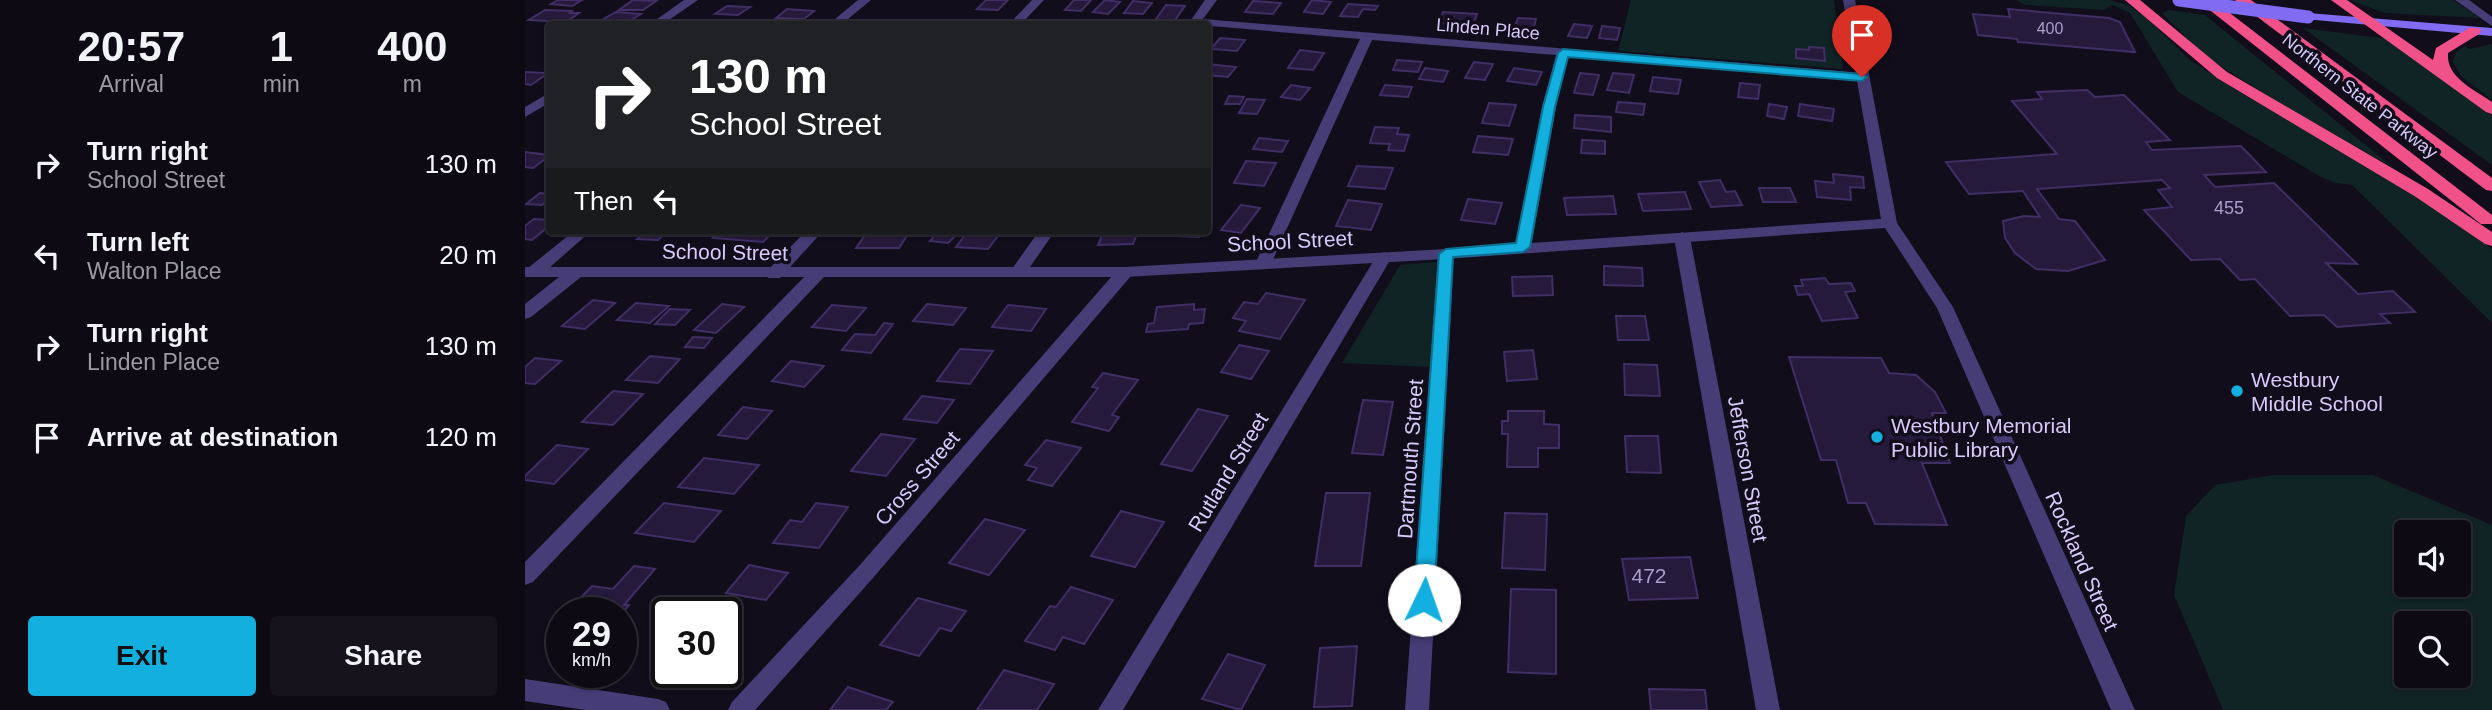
<!DOCTYPE html>
<html lang="en">
<head>
<meta charset="utf-8">
<style>
  :root { --surface:#0d0a14; --page:#16131d; --text:#f1f3f6; --muted:#9a9aa0; --line:#2d2b34; --accent:#13afdf }
  body { margin:0; font-family:Helvetica,sans-serif; background:var(--page); color:var(--text); height:100vh; display:flex; flex-direction:column; font-size:26px; white-space:nowrap }
  * { box-sizing:border-box; margin:0 }
  p { font-size:23px; color:var(--muted) }
  .icon { flex:none; width:38px; height:38px; fill:none; stroke:currentColor; stroke-width:2; stroke-linecap:round; stroke-linejoin:round }
  .map { position:relative; flex:1; overflow:hidden }
  .sheet { display:flex; flex-direction:column; background:var(--surface); width:525px }
  .sheet>* { flex:none }
  .banner { position:absolute; left:21px; top:21px; width:665px; height:214px; border-radius:7px; box-shadow:0 2px 5px #0004,0 0 0 2px var(--line); background:#202124; color:#fff; overflow:hidden }
  .controls { position:absolute; left:1869px; top:520px; display:grid; gap:14px }
  .controls a { display:grid; place-items:center; width:77px; height:77px; border-radius:7px; background:var(--surface); box-shadow:0 2px 5px #0004,0 0 0 2px var(--line); font-size:35px }
  .speed { position:absolute; left:21px; top:597px; display:flex; gap:14px; font-size:35px; font-weight:700; text-align:center }
  .speed>* { display:grid; place-content:center; width:91px; height:91px; border-radius:50%; background:var(--surface); box-shadow:0 2px 5px #0004,0 0 0 2px var(--line); line-height:1 }
  .speed small { font-size:18px; font-weight:400 }
  .speed .limit { border:4px solid #111; border-radius:10px; background:#fff; color:#111 }
  .pin { position:absolute; display:grid; place-items:center; width:60px; height:60px; color:#fff; margin:-72px -30px; border-radius:50% 50% 50% 0; rotate:-45deg; box-shadow:0 0 7px #0007 }
  .pin .icon { rotate:45deg }
  .me { position:absolute; width:77px; margin:-38px; rotate:3deg; stroke-linejoin:round; filter:drop-shadow(0 0 5px #0008) }
  .turn { display:flex; align-items:center; gap:24px; height:147px; padding:0 28px; font-size:32px }
  .turn .icon { width:91px; height:91px; stroke-width:2.5 }
  .turn b { display:block; font-size:49px; line-height:60px }
  .then { display:flex; align-items:center; height:66px; padding:0 28px; background:#0003; gap:14px; font-size:26px }
  .eta { display:flex; justify-content:space-evenly; align-items:center; height:119px; text-align:center }
  .eta b { font-size:42px; font-weight:700; line-height:49px }
  .button { display:flex; gap:14px; margin-top:auto; padding:14px 28px }
  .button a { flex:1; height:80px; border-radius:7px; background:var(--accent); color:#111; font-size:28px; font-weight:700; line-height:80px; text-align:center }
  .button a+a { background:var(--page); color:var(--text) }
  ul { padding:0; list-style:none }
  li { display:flex; align-items:center; gap:21px; height:91px; padding:0 28px }
  li div { flex:1 }
  li b { display:block; font-size:26px }
  li em { font-style:normal }
  main { display:flex; flex:1; min-height:0 }
  .map>svg:first-child { display:block }
</style>
</head>
<body>
<main>
<section class="sheet">
<div class="eta">
<div><b>20:57</b><p>Arrival</p></div>
<div><b>1</b><p>min</p></div>
<div><b>400</b><p>m</p></div>
</div>
<ul>
<li><svg class="icon" aria-label="right" viewBox="0 0 24 24"><path d="M7 20v-9h11M14 6l5 5-5 5"/></svg><div><b>Turn right</b><p>School Street</p></div><em>130 m</em></li>
<li><svg class="icon" aria-label="left" viewBox="0 0 24 24"><path d="M17 20v-9H6M10 6l-5 5 5 5"/></svg><div><b>Turn left</b><p>Walton Place</p></div><em>20 m</em></li>
<li><svg class="icon" aria-label="right" viewBox="0 0 24 24"><path d="M7 20v-9h11M14 6l5 5-5 5"/></svg><div><b>Turn right</b><p>Linden Place</p></div><em>130 m</em></li>
<li><svg class="icon" aria-label="arrive" viewBox="0 0 24 24"><path d="M6 21V4h12l-3 4 3 4H6"/></svg><div><b>Arrive at destination</b></div><em>120 m</em></li>
</ul>
<div class="button"><a>Exit</a><a>Share</a></div>
</section>
<div class="map">
<svg width="1967" height="710" viewBox="0 0 1967 710">
  <rect width="100%" height="100%" fill="#110d1b"/>
  <g fill="#102325" fill-rule="evenodd">
    <path d="M1106 0H1309L1318 69 1093 51Z"/>
    <path d="M1491 0H1584L1603 5 1622 18 1665 60 1708 88 1901 201 1967 249V323L1827 185 1811 183 1796 177 1653 92 1605 13 1587 5 1579 10 1500 5Z"/>
    <path d="M1824 0H1928L1955 18 1860 13Z"/>
    <path d="M1644 10 1680 15 1869 168 1759 106 1681 57 1637 13Z"/>
    <path d="M1778 28 1863 39 1967 113V165Z"/>
    <path d="M1967 44V100L1937 77 1928 62 1931 52 1940 46 1945 49Z"/>
    <path d="M912 262 905 367 817 363 875 265Z"/>
    <path d="M1748 475H1848L1967 525V710H1698L1649 595 1661 516 1690 485ZM1881 532H1934V584H1881ZM1881 623H1934V676H1881Z"/>
  </g>
  <g fill="#251a3b" stroke="#402e65" stroke-width="2">
    <path d="M33 0H57L47 6 26 4Z"/>
    <path d="M108 0 131 1 118 10H94Z"/>
    <path d="M461 0H483L473 10 452 9Z"/>
    <path d="M549 0H566L556 11 540 10Z"/>
    <path d="M580 0 595 2 583 14 568 12Z"/>
    <path d="M787 0 806 2 798 14 779 12Z"/>
    <path d="M608 1 627 3 618 14 599 13Z"/>
    <path d="M728 1 756 3 748 14 720 12Z"/>
    <path d="M823 4 853 6 850 10 838 9 833 17 815 16Z"/>
    <path d="M641 5 660 6 648 23 631 19Z"/>
    <path d="M202 6 225 7 213 15 190 14Z"/>
    <path d="M262 9 289 11 279 19 251 18Z"/>
    <path d="M1483 9 1584 18 1595 22 1610 52 1493 42 1492 39 1453 35 1448 14 1485 17Z"/>
    <path d="M20 10 47 11 45 13H54L41 22 4 20Z"/>
    <path d="M91 12 116 14 101 23 75 21Z"/>
    <path d="M918 12 952 14 948 26 914 23Z"/>
    <path d="M993 18 1011 19 1008 31 989 29Z"/>
    <path d="M1049 24 1067 26 1062 38 1043 36Z"/>
    <path d="M1077 26 1095 28 1092 40 1074 38Z"/>
    <path d="M695 38 720 40 712 51 686 49Z"/>
    <path d="M1284 47 1299 48 1300 61 1271 58V49L1284 50Z"/>
    <path d="M775 50 799 53 788 70 763 68Z"/>
    <path d="M872 60 897 62 893 72 868 70Z"/>
    <path d="M949 62 968 64 960 80 940 78Z"/>
    <path d="M682 64 711 67 703 77 682 75Z"/>
    <path d="M900 68 923 71 918 82 894 79Z"/>
    <path d="M989 68 1017 72 1011 85 982 81Z"/>
    <path d="M0 72 23 73 6 85 0 84Z"/>
    <path d="M1055 73 1074 75 1068 95 1049 93Z"/>
    <path d="M1088 73 1109 75 1104 93 1082 90Z"/>
    <path d="M1128 77 1156 80 1153 94 1125 91Z"/>
    <path d="M1215 83 1235 85 1233 99 1213 97Z"/>
    <path d="M766 85 785 88 775 100 756 97Z"/>
    <path d="M860 85 887 87 883 97 855 95Z"/>
    <path d="M1562 90 1570 97 1599 95 1645 140 1621 142 1627 150 1716 146 1741 172 1679 175 1690 187 1749 183 1832 264 1801 263 1833 294 1868 291 1890 312 1855 314 1865 323 1812 327 1799 315 1765 316 1730 279 1715 280 1695 259 1666 260 1619 210 1647 207 1633 190 1645 188 1637 180 1512 189 1534 219 1550 221 1580 260 1543 271 1511 269 1490 253 1480 238 1478 221 1499 216 1515 217 1498 191 1444 194 1421 162 1532 154 1487 101 1517 99 1512 92Z"/>
    <path d="M704 96 719 97 715 104H700Z"/>
    <path d="M722 99 740 100 732 114 714 113Z"/>
    <path d="M1093 102 1120 104 1118 115 1091 112Z"/>
    <path d="M964 103 991 105 984 126 957 123Z"/>
    <path d="M1244 104 1262 107 1259 119 1242 116Z"/>
    <path d="M1275 104 1309 109 1307 121 1273 116Z"/>
    <path d="M1050 115 1086 117V132L1049 128Z"/>
    <path d="M850 127 874 128 872 134 884 135 879 151 863 150 865 144 845 143Z"/>
    <path d="M953 136 988 139 983 155 948 152Z"/>
    <path d="M734 138 763 141 757 152 728 149Z"/>
    <path d="M1057 140 1080 141V154L1056 153Z"/>
    <path d="M0 152 24 155V156L8 168 0 167Z"/>
    <path d="M721 161 751 163 739 186 709 183Z"/>
    <path d="M832 166 868 168 860 189 823 186Z"/>
    <path d="M1308 174 1338 177 1339 188 1325 187 1326 200 1292 197 1290 181 1309 183Z"/>
    <path d="M1195 180 1201 192 1210 191 1217 205 1186 207 1174 182Z"/>
    <path d="M1234 188H1265L1271 202H1238Z"/>
    <path d="M1160 192 1166 209 1118 211 1113 194Z"/>
    <path d="M15 193 24 194V199L17 205 1 204Z"/>
    <path d="M1088 196 1091 214 1042 215 1039 198Z"/>
    <path d="M943 199 977 203 970 224 936 220Z"/>
    <path d="M823 200 857 204 846 230 811 226Z"/>
    <path d="M716 205 735 208 716 233 696 230Z"/>
    <path d="M9 219 24 220V226L7 240 0 239V226Z"/>
    <path d="M121 231H143L133 240 112 239Z"/>
    <path d="M195 231H249L238 242 188 238Z"/>
    <path d="M343 231H385L374 248H331Z"/>
    <path d="M414 231H435L423 243 405 241Z"/>
    <path d="M443 231H469L476 232 463 249 431 247Z"/>
    <path d="M579 231H613L608 244 573 245Z"/>
    <path d="M653 231H677L674 237 651 236Z"/>
    <path d="M1079 266 1117 268 1118 286 1079 285Z"/>
    <path d="M1027 276 1028 295 988 296 987 277Z"/>
    <path d="M1300 278 1304 284 1326 283 1330 291 1320 292 1333 318 1297 321 1284 294 1273 295 1270 286H1278L1276 280Z"/>
    <path d="M741 293 780 300 755 339 714 331 721 321 708 318 719 302 733 304Z"/>
    <path d="M68 300 90 303 60 329 37 326Z"/>
    <path d="M111 303 144 306 125 323 92 320Z"/>
    <path d="M197 304 219 307 191 333 169 330Z"/>
    <path d="M402 304 441 308 428 325 388 321Z"/>
    <path d="M669 304V310L680 309 678 323 664 324 663 329 621 332 623 324 629 323 632 307Z"/>
    <path d="M307 305 341 308 321 331 287 327Z"/>
    <path d="M483 305 521 309 506 331 467 327Z"/>
    <path d="M145 309 165 310 150 325 130 324Z"/>
    <path d="M1091 316H1120L1124 340H1093Z"/>
    <path d="M359 323 368 324 346 353 317 350 330 334 350 335Z"/>
    <path d="M168 337 187 338 179 348 160 347Z"/>
    <path d="M714 345 744 351 726 379 696 372Z"/>
    <path d="M435 349 468 351 445 384 412 381Z"/>
    <path d="M1008 350 1012 379 982 381 979 352Z"/>
    <path d="M125 356 155 359 133 383 101 380Z"/>
    <path d="M1264 357 1356 358 1364 373 1391 375 1410 392 1421 413H1407L1425 463H1397L1422 525 1350 524 1341 503H1323L1311 460H1296Z"/>
    <path d="M10 358 36 361 10 384 0 383V367Z"/>
    <path d="M266 361 299 366 279 387 247 381Z"/>
    <path d="M1099 364 1132 365 1135 396 1100 395Z"/>
    <path d="M578 373 613 380 587 415 594 417 584 431 547 422 573 388 567 387Z"/>
    <path d="M88 391 118 394 88 425 57 422Z"/>
    <path d="M397 396 429 400 412 423 379 419Z"/>
    <path d="M838 400 868 402 858 455 827 453Z"/>
    <path d="M218 407 247 411 222 439 193 435Z"/>
    <path d="M673 409 703 416 667 471 636 464Z"/>
    <path d="M983 411H1019V424L1034 425V448H1013V467H982L983 434H977V421H983Z"/>
    <path d="M356 434 390 439 361 476 326 471Z"/>
    <path d="M1100 436H1133L1136 473 1102 472Z"/>
    <path d="M521 440 556 448 527 486 503 480 512 468 500 465Z"/>
    <path d="M32 445 63 449 29 484 0 480V476Z"/>
    <path d="M179 458 234 465 209 494 153 487Z"/>
    <path d="M801 493H845L836 566H790Z"/>
    <path d="M139 503 196 511 169 542 110 533Z"/>
    <path d="M291 503 323 507 294 548 248 543 265 520 277 522Z"/>
    <path d="M596 511 639 522 610 567 566 556Z"/>
    <path d="M980 513 1022 514 1020 570 977 568Z"/>
    <path d="M460 519 500 530 464 575 424 563Z"/>
    <path d="M1165 557 1173 598 1104 600 1097 559Z"/>
    <path d="M224 565 263 573 241 600 201 593Z"/>
    <path d="M109 566 130 569 99 605H104L96 615V612H42L67 586 88 589Z"/>
    <path d="M546 587 588 600 559 644 538 637 530 650 500 641 525 606 531 607Z"/>
    <path d="M986 589 1031 590V674L983 672Z"/>
    <path d="M393 598 441 611 426 631 415 628 394 656 355 645Z"/>
    <path d="M201 625 214 627 201 643Z"/>
    <path d="M832 646 827 706 789 707 795 648Z"/>
    <path d="M703 654 740 665 716 710 677 699Z"/>
    <path d="M479 670 529 684 512 710H452Z"/>
    <path d="M323 687 368 702 361 710H305Z"/>
    <path d="M1124 689 1180 690 1182 710H1126Z"/>
  </g>
  <g fill="none" stroke-linecap="round" stroke-linejoin="round">
    <g fill="#463c76" fill-rule="evenodd">
      <path d="M159 0H173L138 24H125Z"/>
      <path d="M333 0H346L317 24H304Z"/>
      <path d="M507 0H519L496 24H484Z"/>
      <path d="M680 0H692L678 19 1337 73 1343 77 1337 81 1043 56 1031 107 1006 247 998 252 990 247 1017 107 1031 55 847 40 746 264 738 269 730 264 835 39 663 24Z"/>
      <path d="M1930 0H1944L1967 17V26Z"/>
      <path d="M24 93V103L0 117V107Z"/>
      <path d="M49 231H66L15 276H3L1 272 3 268Z"/>
      <path d="M281 231H298L255 278H243L241 274 243 270Z"/>
      <path d="M514 231H530L498 277H486L484 273Z"/>
      <path d="M1157 232 1165 237 1255 710H1231L1149 237Z"/>
      <path d="M921 249 929 254 904 710H880L913 254Z"/>
      <path d="M859 252 867 257 598 710H573L851 257Z"/>
      <path d="M600 267 606 268 608 272 606 276 348 578 230 710H203L207 702 334 566 594 268Z"/>
      <path d="M50 268 56 269 58 273 56 277 6 317 0 319V304L44 269Z"/>
      <path d="M293 268 299 269 301 273 299 277 8 582 0 585V562L287 269Z"/>
      <path d="M0 679 133 699 141 702 145 710H61L0 701Z"/>
    </g>
    <path fill="#463c76" fill-rule="evenodd" d="M1318 0H1330L1372 223 1428 307 1610 710H1586L1412 308 1360 228 921 259 600 277H0V267H600L921 249 1356 219Z"/>
    <path fill="#806bf2" fill-rule="evenodd" d="M1783 13 1967 28V36L1779 19 1777 17Z"/>
    <g fill="#f05188" fill-rule="evenodd">
      <path d="M1600 0H1615L1702 72 1903 189 1967 232V246L1960 244 1891 197 1692 78Z"/>
      <path d="M1672 0H1688L1967 215V224H1956Z"/>
      <path d="M1710 0H1726L1967 178V191L1961 190Z"/>
      <path d="M1806 0H1822L1908 60 1911 48 1944 28H1954L1956 31 1954 34 1923 53C1921 78 1949 89 1967 102V114L1961 112Z"/>
    </g>
    <path stroke="#806bf2" stroke-width="13" d="M1654 0 1783 17"/>
  </g>
  <path fill="#13afdf" stroke="#0c7291" stroke-width="2" d="M1038 49 1337 74 1342 77 1337 81 1043 57 1030 107 1005 247 998 252 928 257 909 600 906 606 899 609 892 606 889 600 914 254 921 249 991 243 1018 107 1033 53Z"/>
  <g fill="#13afdf" stroke="#110d1b" stroke-width="2.5">
    <circle cx="1712" cy="391" r="7"/>
    <circle cx="1352" cy="437" r="7"/>
  </g>
  <g text-anchor="middle" dominant-baseline="central" stroke-width="7" stroke-linejoin="round" paint-order="stroke">
    <g font-size="16" fill="#aa9fcb">
      <text x="1525" y="28">400</text>
    </g>
    <g font-size="18" fill="#d7cbfb" stroke="#110d1b">
      <text transform="translate(963 29) rotate(5)">Linden Place</text>
      <text transform="translate(1835 96) rotate(38)">Northern State Parkway</text>
    </g>
    <g font-size="18" fill="#aa9fcb">
      <text x="1704" y="208">455</text>
    </g>
    <g font-size="21" fill="#d7cbfb" stroke="#110d1b">
      <text transform="translate(765 241) rotate(-3)">School Street</text>
      <text transform="translate(200 252) rotate(1)">School Street</text>
      <text transform="translate(885 459) rotate(-86)">Dartmouth Street</text>
      <text transform="translate(1223 469) rotate(80)">Jefferson Street</text>
      <text transform="translate(703 472) rotate(-59)">Rutland Street</text>
      <text transform="translate(392 478) rotate(-49)">Cross Street</text>
      <text transform="translate(1557 561) rotate(66)">Rockland Street</text>
    </g>
    <g font-size="21" fill="#d7cbfb" stroke="#110d1b" text-anchor="start">
      <text x="1726" y="379">Westbury<tspan x="1726" dy="24">Middle School</tspan></text>
      <text x="1366" y="425">Westbury Memorial<tspan x="1366" dy="24">Public Library</tspan></text>
    </g>
    <g font-size="21" fill="#aa9fcb">
      <text x="1124" y="575">472</text>
    </g>
  </g>
</svg>
<div class="controls">
<a><svg class="icon" aria-label="sound" viewBox="0 0 24 24"><path d="M4 9h4l5-4v14l-5-4H4zM17 9q2 3 0 6"/></svg></a>
<a><svg class="icon" aria-label="search" viewBox="0 0 24 24"><circle cx="10" cy="10" r="6"/><path d="M15 15l6 6"/></svg></a>
</div>
<div class="speed"><div>29<small>km/h</small></div><div class="limit">30</div></div>
<div class="pin" style="left:1337px;top:77px;background:#d93025"><svg class="icon" aria-label="arrive" viewBox="0 0 24 24"><path d="M6 21V4h12l-3 4 3 4H6"/></svg></div>
<svg class="me" style="left:899px;top:600px" viewBox="-20 -20 40 40"><circle r="19" fill="#fff"/><path d="M0-13L10 11 0 6-10 11z" fill="#13afdf"/></svg>
<div class="banner">
<div class="turn"><svg class="icon" aria-label="right" viewBox="0 0 24 24"><path d="M7 20v-9h11M14 6l5 5-5 5"/></svg><div><b>130 m</b>School Street</div></div>
<div class="then">Then<svg class="icon" aria-label="left" viewBox="0 0 24 24"><path d="M17 20v-9H6M10 6l-5 5 5 5"/></svg></div>
</div>
</div>
</main>
</body>
</html>
